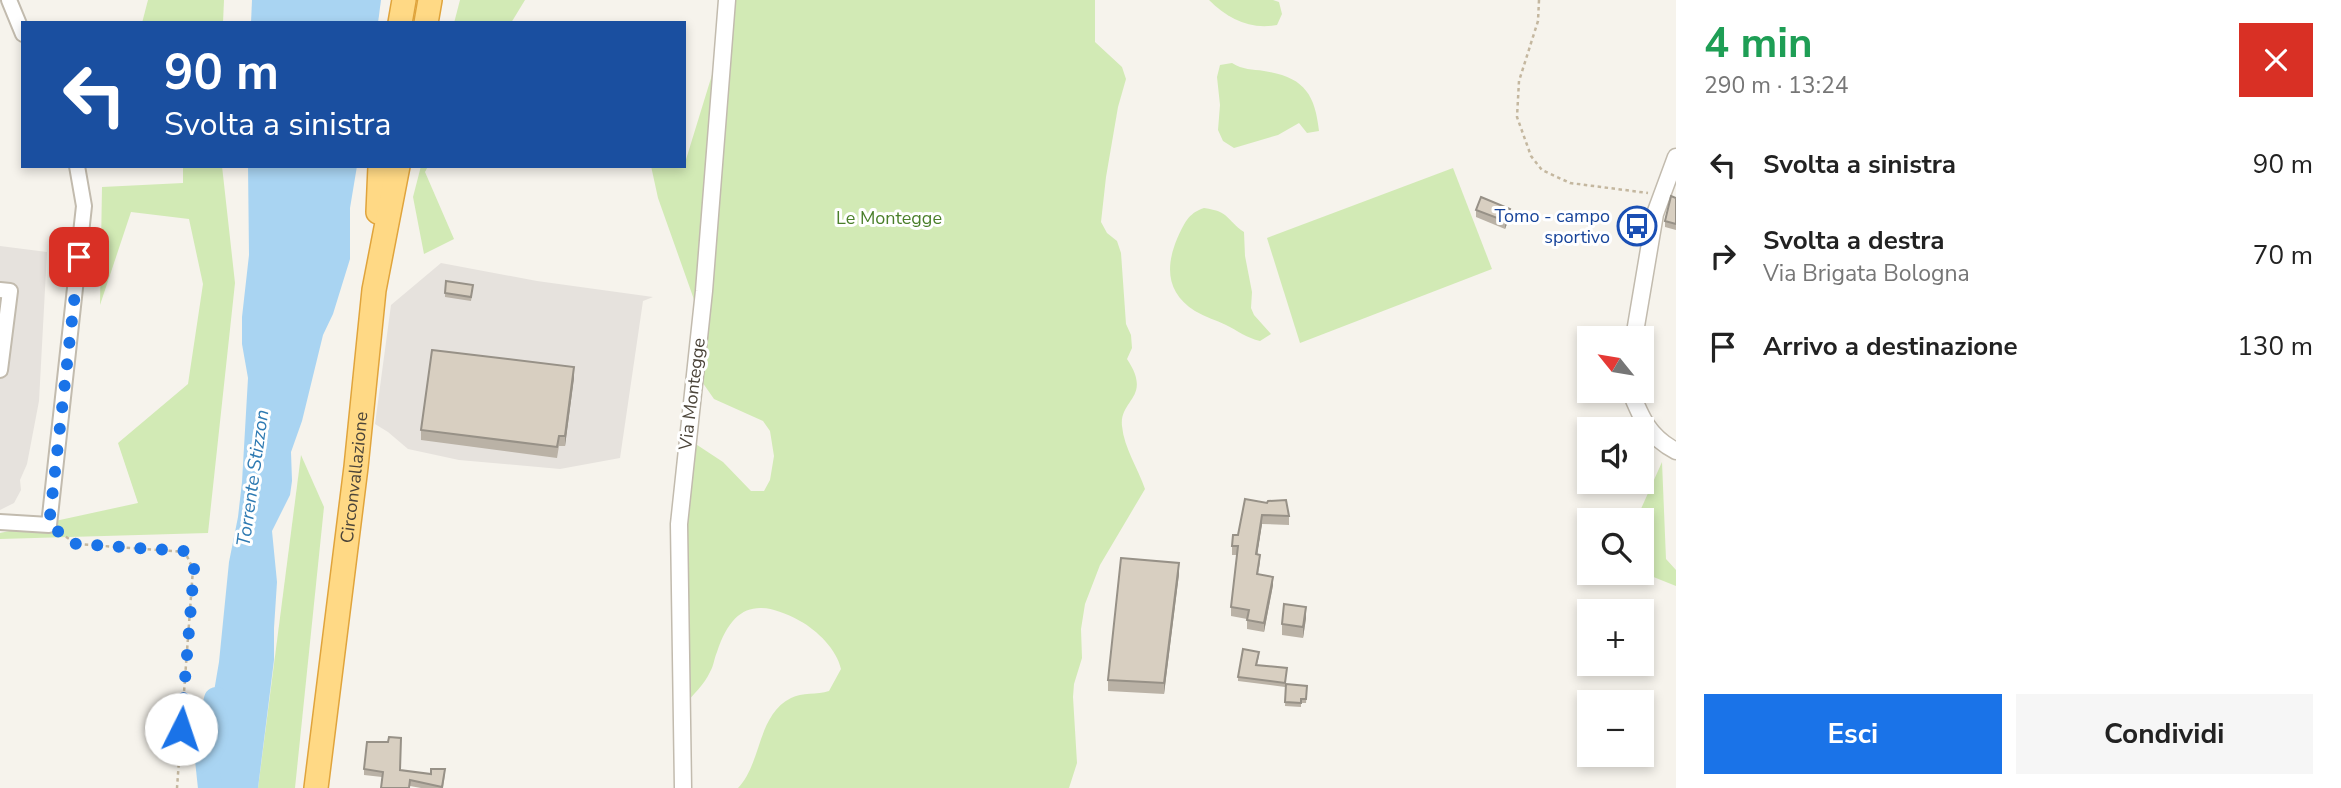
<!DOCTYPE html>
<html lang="it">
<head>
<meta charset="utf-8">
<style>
  :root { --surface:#fff; --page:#f6f6f6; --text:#222; --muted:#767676; --accent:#1a73e8 }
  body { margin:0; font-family:"Nunito Sans",sans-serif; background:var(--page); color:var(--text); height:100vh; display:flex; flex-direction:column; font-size:26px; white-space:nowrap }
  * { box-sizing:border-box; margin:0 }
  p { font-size:23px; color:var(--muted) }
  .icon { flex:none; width:38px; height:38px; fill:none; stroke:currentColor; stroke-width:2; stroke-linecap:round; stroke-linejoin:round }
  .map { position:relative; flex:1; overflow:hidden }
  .panel { display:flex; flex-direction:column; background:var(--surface); width:665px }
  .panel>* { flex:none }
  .guide { position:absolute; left:21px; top:21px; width:665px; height:147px; border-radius:0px; box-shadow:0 4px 10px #0003; background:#1a4fa0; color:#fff; overflow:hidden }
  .needle { width:46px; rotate:300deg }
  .tools { position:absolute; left:1577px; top:326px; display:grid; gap:14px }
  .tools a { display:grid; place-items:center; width:77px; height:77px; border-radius:0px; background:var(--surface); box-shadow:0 4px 10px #0003; font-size:35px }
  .pin { position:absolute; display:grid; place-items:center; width:60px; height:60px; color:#fff; margin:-30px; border-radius:14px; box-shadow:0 4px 10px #0006 }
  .me { position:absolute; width:77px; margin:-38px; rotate:4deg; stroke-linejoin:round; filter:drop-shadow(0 0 5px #0008) }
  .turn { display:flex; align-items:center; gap:24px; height:147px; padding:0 28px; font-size:32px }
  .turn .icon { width:91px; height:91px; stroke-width:2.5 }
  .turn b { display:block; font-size:49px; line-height:60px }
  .round { display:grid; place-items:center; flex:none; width:74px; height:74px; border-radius:0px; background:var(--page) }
  .overview { display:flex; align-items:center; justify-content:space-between; height:119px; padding:0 28px }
  h1 { font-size:42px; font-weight:700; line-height:52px; color:#1e9e55 }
  .action { display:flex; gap:14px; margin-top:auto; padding:14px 28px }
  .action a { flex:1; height:80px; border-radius:0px; background:var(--accent); color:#fff; font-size:28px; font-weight:700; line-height:80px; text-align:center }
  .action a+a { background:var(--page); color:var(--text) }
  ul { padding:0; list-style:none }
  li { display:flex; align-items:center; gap:21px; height:91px; padding:0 28px }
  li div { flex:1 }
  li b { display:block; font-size:26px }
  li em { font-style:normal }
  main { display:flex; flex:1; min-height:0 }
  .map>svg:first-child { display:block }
</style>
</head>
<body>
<main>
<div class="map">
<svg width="1676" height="788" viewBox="0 0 1676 788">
  <rect width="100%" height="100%" fill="#f6f3ec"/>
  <g fill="#e6e2dd">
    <path d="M0 246 47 252 39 401 27 464 20 480 21 490 14 503 0 510Z"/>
    <path d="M441 263 537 281 653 297 643 301 620 458 560 469 459 460 408 449 388 432 375 424 391 305Z"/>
  </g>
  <g fill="#d2eab5">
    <path d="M148 0H224L223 23H142Z"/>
    <path d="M460 0H525L511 23H454Z"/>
    <path d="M731 0H1095V42L1122 67 1126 79 1118 107 1106 177 1101 222 1107 233 1117 241 1121 253 1126 324 1131 335 1132 348 1127 359C1153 398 1119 399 1122 426 1124 448 1138 468 1145 489L1100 565 1085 604 1081 629 1082 658 1074 684 1073 697 1077 763 1069 788H738C762 763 757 715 791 698 802 692 817 695 829 691L841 669C837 650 817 630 800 621 758 598 733 604 717 652 714 659 714 665 710 672 704 685 693 695 683 706L685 437 723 462 751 491H764L770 480 774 456 770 431 763 421 714 399 691 366 697 308 658 198 651 166H684L731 13Z"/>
    <path d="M1209 0H1273L1279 2 1282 14 1277 25C1250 30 1228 19 1209 0Z"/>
    <path d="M1232 63C1243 70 1252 69 1264 71 1304 77 1315 94 1319 131L1307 133 1299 123 1278 135 1234 148 1223 141 1218 130 1220 105 1217 77 1220 65Z"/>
    <path d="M183 166H222L235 283 208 533 0 539V533L138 503 118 443 188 384 203 284 189 219 131 212 100 305 102 187 183 183Z"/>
    <path d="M421 166H428L425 172 454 239 424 254 413 197Z"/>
    <path d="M1453 168 1492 269 1300 343 1267 238Z"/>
    <path d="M1204 208C1231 212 1225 219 1244 232L1245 256 1252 292 1251 308 1254 315 1271 334 1260 341C1247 338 1238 331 1226 325 1216 320 1205 317 1195 311 1167 293 1165 268 1177 239 1184 224 1188 213 1204 208Z"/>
    <path d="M301 455 324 507 295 788H258Z"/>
    <path d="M1662 462 1666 559 1676 570V586L1641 572 1642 520H1636Z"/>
  </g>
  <g fill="#a9d4f2">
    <path d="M252 0H381L378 23H251Z"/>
    <path d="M248 166H357L350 208V259L333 314 323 335 302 421 291 452 292 481 290 495 272 531 277 582 274 628V660L258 788H201V768L219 662 229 562 238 517 242 482 248 378 242 344V317L249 255Z"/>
  </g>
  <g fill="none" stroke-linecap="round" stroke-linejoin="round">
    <path stroke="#a9d4f2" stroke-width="24" d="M210 788 205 741 216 699"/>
    <defs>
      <g id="minor">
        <path d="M9 0 23 34"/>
        <path d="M0 290 10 291 0 370"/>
        <path d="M0 522 49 525 84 206 77 166"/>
      </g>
      <g id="tertiary">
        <path d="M1634 338 1655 214 1676 157"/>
        <path d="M1630 390C1641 418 1649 437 1676 451"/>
        <path d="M683 788 679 524 704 291 727 0"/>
      </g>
      <g id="trunk">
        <path d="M400 23 404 0"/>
        <path d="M426 23 430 0"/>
        <path d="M378 212 380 166"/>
        <path id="s1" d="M316 788 356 467 374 290 398 166"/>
      </g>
    </defs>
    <use href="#minor" stroke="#c2bbae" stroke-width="18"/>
    <use href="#tertiary" stroke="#c2bbae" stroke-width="19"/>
    <use href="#trunk" stroke="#e0a43c" stroke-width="26"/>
    <g stroke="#c4b79f" stroke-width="2.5" stroke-dasharray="3.5 3.5" stroke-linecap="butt">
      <path d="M1539 0 1538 21 1519 81 1517 117 1531 156 1542 170 1570 183 1648 193"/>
      <path d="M60 533 77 544 185 552 193 569 177 788"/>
    </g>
    <use href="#minor" stroke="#fff" stroke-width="14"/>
    <use href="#tertiary" stroke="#fff" stroke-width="16"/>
    <use href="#trunk" stroke="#ffd985" stroke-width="23"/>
  </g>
  <g fill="#bab2a6">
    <path d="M1676 198V230L1665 227V221Z"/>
    <path d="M1476 210 1510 216 1505 229 1476 217Z"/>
    <path d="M473 285 471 301 445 297V293Z"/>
    <path d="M574 378 565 446H559L557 458 421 440V430Z"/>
    <path d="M1267 503 1289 516V525L1262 524 1257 554 1260 563 1258 574 1273 585 1264 632 1247 629V619L1231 616V607L1237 555H1232V546L1238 535Z"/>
    <path d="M1179 574 1164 694 1108 691V680Z"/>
    <path d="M1306 618 1303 638 1282 635V624Z"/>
    <path d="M1259 656 1257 665 1287 668 1285 687 1238 681V677Z"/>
    <path d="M1286 684 1307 686 1306 703H1301V707L1285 706Z"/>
    <path d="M364 769 400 770 431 774H445L443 788H421L410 786V788H381L382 777 364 775Z"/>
  </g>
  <g fill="#979187">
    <path d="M1510 209V216L1505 229V221Z"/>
    <path d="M574 367V378L565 446V436Z"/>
    <path d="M1262 515V524L1256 563V554Z"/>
    <path d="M1179 563V574L1164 694V683Z"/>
    <path d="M1273 577V585L1264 632V623Z"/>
    <path d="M1306 607V618L1303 638V627Z"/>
  </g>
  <g fill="#d8cfc1" stroke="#979187" stroke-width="2">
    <path d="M1671 196 1676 198V224L1665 221Z"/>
    <path d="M1481 197 1510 209 1505 221 1476 210Z"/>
    <path d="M446 281 473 285 471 297 445 293Z"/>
    <path d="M432 350 574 367 565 436H559L557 447 421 430Z"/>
    <path d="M1245 499 1267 503 1268 501 1286 500 1289 516 1262 515 1256 554 1260 555 1257 574 1273 577 1264 623 1247 620 1249 610 1231 607 1238 546H1232L1233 535H1238Z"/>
    <path d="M1121 558 1179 563 1164 683 1108 680Z"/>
    <path d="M1284 604 1306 607 1303 627 1282 624Z"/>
    <path d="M1243 649 1259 652 1256 665 1287 668 1285 683 1238 677Z"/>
    <path d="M1286 684 1307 686 1306 699H1301V703L1285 702Z"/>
    <path d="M389 737 401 738 400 770 431 774V769H445L442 787 410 780 409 788H381L383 772 364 769 367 742H388Z"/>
  </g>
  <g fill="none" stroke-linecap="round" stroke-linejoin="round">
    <path stroke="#1a73e8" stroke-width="12" stroke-dasharray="0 21.6" d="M79 257 49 525 76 544 185 551 194 569 181 729"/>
  </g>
  <defs>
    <symbol id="bus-ring" viewBox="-11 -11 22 22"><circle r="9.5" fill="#fff" stroke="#1a4fb4" stroke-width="1.5"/><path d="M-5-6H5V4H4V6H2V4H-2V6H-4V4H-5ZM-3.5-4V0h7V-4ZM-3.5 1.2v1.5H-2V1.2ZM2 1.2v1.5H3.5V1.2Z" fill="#1a4fb4"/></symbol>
  </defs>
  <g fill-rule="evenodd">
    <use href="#bus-ring" x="1615" y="204" width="44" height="44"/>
  </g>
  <g text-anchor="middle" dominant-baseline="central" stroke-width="6" stroke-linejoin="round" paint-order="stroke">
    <g font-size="18" fill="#164399" stroke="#fff" text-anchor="end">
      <text x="1610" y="216">Tomo - campo<tspan x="1610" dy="21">sportivo</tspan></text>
    </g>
    <g font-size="18" fill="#4a7f2a" stroke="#fff">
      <text x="889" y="218">Le Montegge</text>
    </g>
    <g font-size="18" fill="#4b4439" stroke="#fff">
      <text transform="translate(692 394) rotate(-83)">Via Montegge</text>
      <text stroke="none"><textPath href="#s1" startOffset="313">Circonvallazione</textPath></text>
    </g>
    <g font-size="19" font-style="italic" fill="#2e7ab2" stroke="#fff">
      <text transform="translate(253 478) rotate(-82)">Torrente Stizzon</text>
    </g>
  </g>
</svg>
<div class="tools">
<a><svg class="needle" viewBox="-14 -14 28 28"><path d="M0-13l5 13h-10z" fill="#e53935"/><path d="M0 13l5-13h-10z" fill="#767676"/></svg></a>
<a><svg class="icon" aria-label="sound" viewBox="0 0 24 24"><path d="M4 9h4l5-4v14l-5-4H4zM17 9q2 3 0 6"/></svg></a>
<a><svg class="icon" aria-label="search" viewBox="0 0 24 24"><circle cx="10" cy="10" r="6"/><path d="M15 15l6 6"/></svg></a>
<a>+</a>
<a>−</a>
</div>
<div class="pin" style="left:79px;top:257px;background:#d93025"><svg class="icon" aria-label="arrive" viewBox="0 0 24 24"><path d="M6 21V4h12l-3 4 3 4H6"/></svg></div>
<svg class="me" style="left:181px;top:729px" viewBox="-20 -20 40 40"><circle r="19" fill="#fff"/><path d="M0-13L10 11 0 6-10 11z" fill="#1a73e8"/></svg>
<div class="guide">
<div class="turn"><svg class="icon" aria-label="left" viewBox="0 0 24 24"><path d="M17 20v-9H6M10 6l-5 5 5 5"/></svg><div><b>90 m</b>Svolta a sinistra</div></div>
</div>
</div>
<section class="panel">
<div class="overview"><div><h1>4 min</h1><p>290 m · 13:24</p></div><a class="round" style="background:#d93025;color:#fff"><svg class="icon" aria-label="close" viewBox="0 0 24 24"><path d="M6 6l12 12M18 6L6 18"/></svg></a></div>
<ul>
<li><svg class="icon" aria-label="left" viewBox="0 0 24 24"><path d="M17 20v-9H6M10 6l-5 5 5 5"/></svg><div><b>Svolta a sinistra</b></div><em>90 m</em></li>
<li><svg class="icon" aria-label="right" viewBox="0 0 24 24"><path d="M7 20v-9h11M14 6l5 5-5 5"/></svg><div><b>Svolta a destra</b><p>Via Brigata Bologna</p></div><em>70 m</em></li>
<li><svg class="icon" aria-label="arrive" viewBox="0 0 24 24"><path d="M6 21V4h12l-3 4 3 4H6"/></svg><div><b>Arrivo a destinazione</b></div><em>130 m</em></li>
</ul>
<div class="action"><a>Esci</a><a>Condividi</a></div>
</section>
</main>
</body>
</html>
